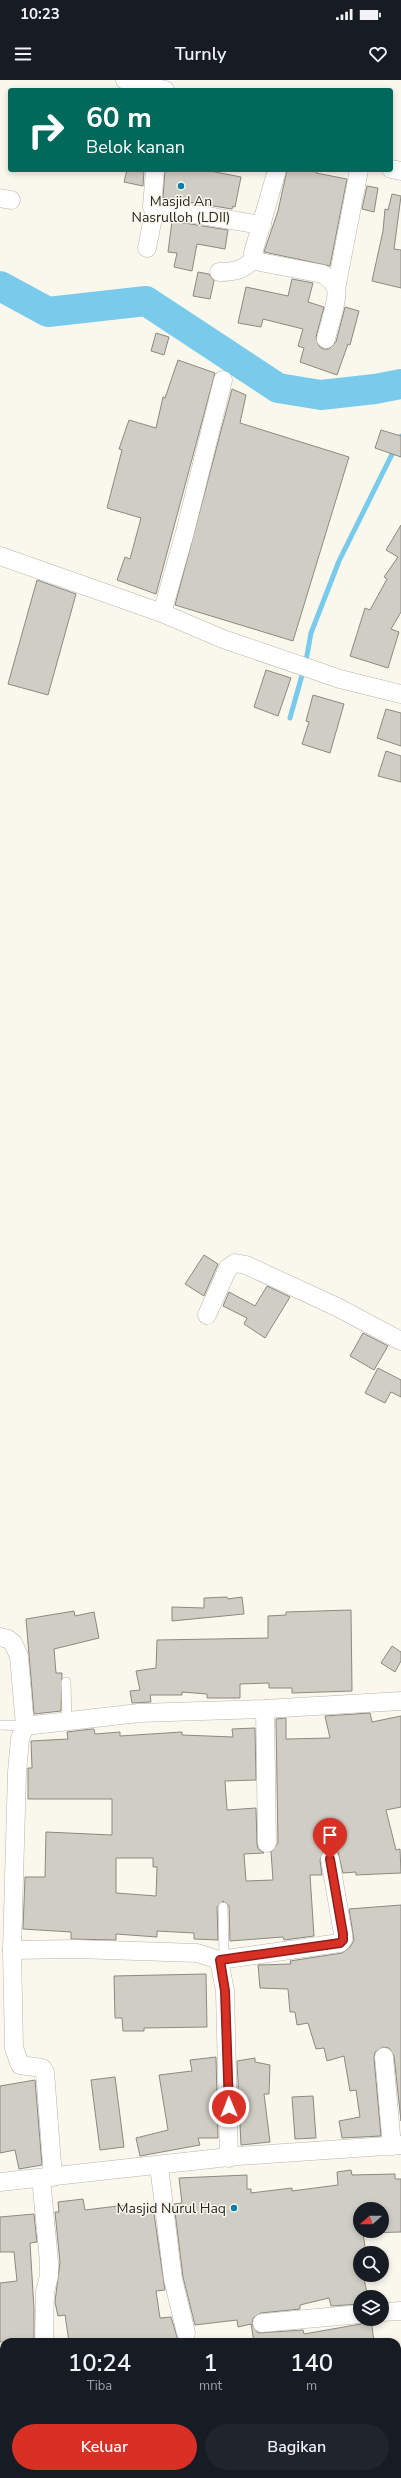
<!DOCTYPE html>
<html lang="id">
<head>
<meta charset="utf-8">
<style>
  :root { --surface:#171b24; --page:#20242c; --text:#f1f3f6; --muted:#9ea1a6; --accent:#d93025 }
  body { margin:0; font-family:"Nunito Sans",sans-serif; background:var(--page); color:var(--text); height:100vh; display:flex; flex-direction:column; font-size:15px; white-space:nowrap }
  * { box-sizing:border-box; margin:0 }
  p { font-size:13px; color:var(--muted) }
  .icon { flex:none; width:22px; height:22px; fill:none; stroke:currentColor; stroke-width:2; stroke-linecap:round; stroke-linejoin:round }
  .map { position:relative; flex:1; overflow:hidden }
  .side { position:absolute; left:0px; top:2258px; width:401px; height:140px; display:flex; flex-direction:column; background:var(--surface); border-radius:12px 12px 0 0; box-shadow:0 2px 6px #0003 }
  .side>* { flex:none }
  .top-card { position:absolute; left:8px; top:8px; width:385px; height:84px; border-radius:4px; box-shadow:0 2px 6px #0003; background:#00695c; color:#fff; overflow:hidden }
  .needle { width:26px; rotate:249deg }
  .controls { position:absolute; left:353px; top:2122px; display:grid; gap:8px }
  .controls a { display:grid; place-items:center; width:36px; height:36px; border-radius:50%; background:var(--surface); box-shadow:0 2px 6px #0003; font-size:20px }
  .pin { position:absolute; display:grid; place-items:center; width:34px; height:34px; color:#fff; margin:-41px -17px; border-radius:50% 50% 50% 0; rotate:-45deg; box-shadow:0 0 4px #0007 }
  .pin .icon { rotate:45deg }
  .me { position:absolute; width:44px; margin:-22px; rotate:359deg; stroke-linejoin:round; filter:drop-shadow(0 0 3px #0008) }
  .turn { display:flex; align-items:center; gap:14px; height:84px; padding:0 12px; font-size:18px }
  .turn .icon { width:52px; height:52px; stroke-width:2.5 }
  .turn b { display:block; font-size:28px; line-height:34px }
  .eta { display:flex; justify-content:space-evenly; align-items:center; height:68px; text-align:center }
  .eta b { font-size:24px; font-weight:600; line-height:28px }
  .cta { display:flex; gap:8px; margin-top:auto; padding:8px 12px }
  .cta a { flex:1; height:46px; border-radius:24px; background:var(--accent); color:#fff; font-size:16px; font-weight:600; line-height:46px; text-align:center }
  .cta a+a { background:var(--page); color:var(--text) }
  .status { display:flex; justify-content:space-between; align-items:center; height:28px; padding:0 20px; background:var(--surface); direction:ltr }
  .status svg { height:11px; fill:currentColor }
  header { display:flex; justify-content:space-between; align-items:center; height:52px; padding:0 12px; background:var(--surface); font-size:18px; font-weight:600 }
  .map>svg:first-child { display:block }
</style>
</head>
<body>
<div class="status"><b>10:23</b><svg viewBox="0 0 49 12"><path d="M0 12V9h3v3zM5 12V6h3v6zM10 12V3h3v9zM15 12V0h3v12zM26 1h20v11H26zM47 4h2v5h-2z"/></svg></div>
<header><svg class="icon" aria-label="menu" viewBox="0 0 24 24"><path d="M4 6h16M4 12h16M4 18h16"/></svg>Turnly<svg class="icon" aria-label="heart" viewBox="0 0 24 24"><path d="M12 20l-8-8c-3-5 5-10 8-4 3-6 11-1 8 4z"/></svg></header>
<div class="map">
<svg width="401" height="2398" viewBox="0 0 401 2398">
  <rect width="100%" height="100%" fill="#faf8ed"/>
  <g fill="none" stroke-linecap="round" stroke-linejoin="round">
    <path stroke="#7acaec" stroke-width="5" d="M290 638 306 581 311 553 339 481 401 356"/>
    <path stroke="#7acaec" stroke-width="30" d="M0 206 48 232 146 221 278 308 321 315 375 309 401 304"/>
  </g>
  <g fill="#d0cec4" stroke="#8c8a80" fill-rule="evenodd">
    <path d="M127 90H144L143 106 124 102Z"/>
    <path d="M165 90H205L241 97 235 127 233 126 232 129 163 118Z"/>
    <path d="M287 90H317L316 93 347 99 330 186 264 172 278 131Z"/>
    <path d="M367 106 378 108 374 132 362 129Z"/>
    <path d="M392 114 401 116 394 169 401 170V208L372 201 383 151 385 129 388 130Z"/>
    <path d="M172 141 228 150 225 169 197 164 192 191 174 187 177 173 168 172Z"/>
    <path d="M198 192 209 194 214 201 210 219 193 216Z"/>
    <path d="M292 199 313 203 308 222 324 227 316 257 319 266 323 269H329L336 262 345 227 359 231 350 265 348 264 337 295 300 282 304 268 298 266 303 249 263 239 261 247 238 243 246 207 288 216Z"/>
    <path d="M156 253 169 257 164 275 151 271Z"/>
    <path d="M178 280 215 293 156 514 117 500 125 477 130 479 141 438 107 428 122 370 119 369 129 340 156 348 163 317 165 318Z"/>
    <path d="M232 309 246 315 240 343 349 377 293 561 175 525Z"/>
    <path d="M381 350 401 356V377L375 368Z"/>
    <path d="M401 445V532L391 549 399 552 388 588 350 576 365 528 370 530 387 499 384 497 398 477 386 470Z"/>
    <path d="M37 500 76 514 48 615 8 604Z"/>
    <path d="M266 590 291 598 278 636 254 627Z"/>
    <path d="M313 615 344 624 330 673 302 664 309 642 306 641Z"/>
    <path d="M386 629 401 633V666L377 658Z"/>
    <path d="M386 671 401 676V702L378 696Z"/>
    <path d="M204 1175 218 1184 204 1216 185 1204Z"/>
    <path d="M267 1206 290 1217 265 1258 244 1244 247 1238 223 1226 229 1212 255 1226Z"/>
    <path d="M363 1253 388 1266 374 1290 350 1276Z"/>
    <path d="M378 1288 401 1300V1317L391 1312 385 1323 365 1313Z"/>
    <path d="M227 1517 228 1519 242 1517 244 1534 172 1541V1527L204 1528V1518Z"/>
    <path d="M351 1530 352 1611 292 1613V1608H269V1603L240 1604V1618H207V1614L182 1612V1615H150L151 1622 132 1623 130 1611 140 1610 136 1591 156 1588 157 1560 268 1558V1536L286 1535V1532Z"/>
    <path d="M74 1531 75 1536 94 1532 99 1558 54 1569 56 1593H62L61 1631 34 1634 26 1539Z"/>
    <path d="M392 1566 401 1572V1581L395 1592 381 1583Z"/>
    <path d="M370 1633 372 1642 401 1636V1727L386 1730 396 1770 400 1769 401 1793 356 1795V1792L343 1793 338 1772 329 1769 324 1771 320 1780 322 1795H310L314 1856 284 1860 283 1857 230 1861 229 1826 223 1821 217 1827 218 1860 194 1859V1853L157 1851V1857L116 1854V1860L71 1859V1852L23 1849 25 1797H45L46 1752 112 1755V1719H28V1688H32L31 1661 68 1659 67 1652 92 1649H94L95 1654 120 1652V1656L182 1652V1655L233 1657 232 1649 255 1648 256 1700 225 1701 227 1730 256 1728 257 1764 258 1769 264 1773 244 1774 246 1801 273 1800 271 1772 278 1763 276 1639 286 1638V1659L330 1658 325 1636ZM116 1778H153V1787H157L156 1816 116 1813Z"/>
    <path d="M401 1825V2041L394 1976 389 1968 383 1967 375 1972 374 1978 381 2056 342 2058 339 2041 360 2037 356 2010 350 2011 344 1976 327 1981 324 1968 316 1969 308 1943 297 1945 295 1932H290L288 1909 260 1908 258 1885 291 1884 290 1881 342 1873 350 1867 354 1860 349 1829Z"/>
    <path d="M206 1894 207 1947 144 1948V1951H123L122 1938H115L114 1896Z"/>
    <path d="M216 1977 218 2058H198L200 2065 140 2076 136 2058 168 2050 159 1995 192 1991 190 1980Z"/>
    <path d="M255 1978V1982L270 1985 269 2014H264L270 2062 241 2065 237 1981Z"/>
    <path d="M115 1997 124 2067 100 2070 91 2000Z"/>
    <path d="M35 2000 42 2085 19 2089 15 2070 0 2073V2006Z"/>
    <path d="M313 2016 316 2058 295 2059 292 2017Z"/>
    <path d="M351 2090 352 2095 395 2094V2099H401V2152L363 2153 366 2173H360V2195H365L366 2198 364 2199 368 2217H360V2224L331 2226 329 2218 300 2225V2229L261 2233 253 2238 252 2244 258 2253 303 2250 304 2254 361 2244 371 2239 374 2262H254L251 2244 238 2247 237 2240 195 2245 183 2197 174 2124 182 2123 179 2098 247 2095V2109H251V2113L292 2108V2111L338 2105 337 2092ZM360 2129H382V2151H360Z"/>
    <path d="M83 2119 85 2130 126 2125 127 2130 153 2127 165 2210 156 2211 160 2238 171 2237 178 2260 69 2262 65 2235 58 2236 55 2222 60 2182 55 2132H59L58 2122Z"/>
    <path d="M34 2134 37 2162 30 2163 34 2229V2262H0V2203L17 2201 14 2172H0V2137Z"/>
  </g>
  <g fill="none" stroke-linecap="round" stroke-linejoin="round">
    <defs>
      <g id="lane">
        <path d="M66 1602 67 1640"/>
        <path d="M0 1645 25 1646"/>
        <path d="M223 1827 224 1879"/>
      </g>
      <g id="street">
        <path d="M125 0 165 10"/>
        <path d="M391 89 401 91"/>
        <path d="M155 90 152 127 262 145"/>
        <path d="M277 90 253 173 255 178 260 182 323 194C328 198 334 202 336 208 339 218 328 248 326 259"/>
        <path d="M0 118 11 120"/>
        <path d="M147 168 155 127"/>
        <path d="M219 192C236 192 243 190 255 178"/>
        <path d="M336 209 359 90"/>
        <path d="M0 476 162 533 223 559 340 599 401 614"/>
        <path d="M162 533 185 452 223 300"/>
        <path d="M207 1235 228 1188 235 1183 246 1185 337 1227 401 1261"/>
        <path d="M0 1557 8 1559 13 1563 19 1576 25 1646 20 1659 17 1692 12 1870 14 1968 20 1985 42 1988 45 1992 53 2097"/>
        <path d="M265 1629 267 1763"/>
        <path d="M25 1646 139 1633 265 1629 401 1621"/>
        <path d="M12 1870 76 1869 197 1873 219 1880 225 1911 229 2078"/>
        <path d="M219 1880 340 1863 343 1860V1854L330 1779"/>
        <path d="M384 1977 392 2066"/>
        <path d="M159 2086 173 2199 186 2253"/>
        <path d="M41 2098 49 2182V2196L45 2212 44 2262"/>
        <path d="M0 2102 238 2076 401 2065"/>
        <path d="M382 2232 401 2231"/>
        <path d="M262 2243 360 2234"/>
        <path d="M0 2274H4"/>
      </g>
    </defs>
    <use href="#lane" stroke="#b7b5aa" stroke-width="10"/>
    <use href="#street" stroke="#b7b5aa" stroke-width="19"/>
    <use href="#lane" stroke="#fff" stroke-width="9"/>
    <use href="#street" stroke="#fff" stroke-width="18"/>
  </g>
  <g fill="none" stroke-linecap="round" stroke-linejoin="round">
    <defs>
      <path id="route" d="M229 2027 225 1911 220 1880 340 1863 343 1860V1854L330 1779"/>
    </defs>
    <use href="#route" stroke="#8d1f18" stroke-width="10"/>
    <use href="#route" stroke="#d93025" stroke-width="7"/>
  </g>
  <g fill="#0681a7" stroke="#faf8ed" stroke-width="1.5">
    <circle cx="181" cy="106" r="4"/>
    <circle cx="234" cy="2128" r="4"/>
  </g>
  <g text-anchor="middle" dominant-baseline="central" stroke-width="3" stroke-linejoin="round" paint-order="stroke">
    <g font-size="14" fill="#2a2a25" stroke="#faf8ed">
      <text x="181" y="121">Masjid An<tspan x="181" dy="16">Nasrulloh (LDII)</tspan></text>
      <text x="226" y="2128" text-anchor="end">Masjid Nurul Haq</text>
    </g>
  </g>
</svg>
<div class="controls">
<a><svg class="needle" viewBox="-14 -14 28 28"><path d="M0-13l5 13h-10z" fill="#e53935"/><path d="M0 13l5-13h-10z" fill="#9ea1a6"/></svg></a>
<a><svg class="icon" aria-label="search" viewBox="0 0 24 24"><circle cx="10" cy="10" r="6"/><path d="M15 15l6 6"/></svg></a>
<a><svg class="icon" aria-label="layers" viewBox="0 0 24 24"><path d="M12 4l9 5-9 5-9-5zM3 14l9 5 9-5"/></svg></a>
</div>
<div class="pin" style="left:330px;top:1779px;background:#d93025"><svg class="icon" aria-label="arrive" viewBox="0 0 24 24"><path d="M6 21V4h12l-3 4 3 4H6"/></svg></div>
<svg class="me" style="left:229px;top:2027px" viewBox="-20 -20 40 40"><circle r="17" fill="#d93025" stroke="#fff" stroke-width="3"/><path d="M0-11L8 9 0 5-8 9z" fill="#fff"/></svg>
<div class="top-card">
<div class="turn"><svg class="icon" aria-label="right" viewBox="0 0 24 24"><path d="M7 20v-9h11M14 6l5 5-5 5"/></svg><div><b>60 m</b>Belok kanan</div></div>
</div>
<section class="side">
<div class="eta">
<div><b>10:24</b><p>Tiba</p></div>
<div><b>1</b><p>mnt</p></div>
<div><b>140</b><p>m</p></div>
</div>
<div class="cta"><a>Keluar</a><a>Bagikan</a></div>
</section>
</div>
</body>
</html>
